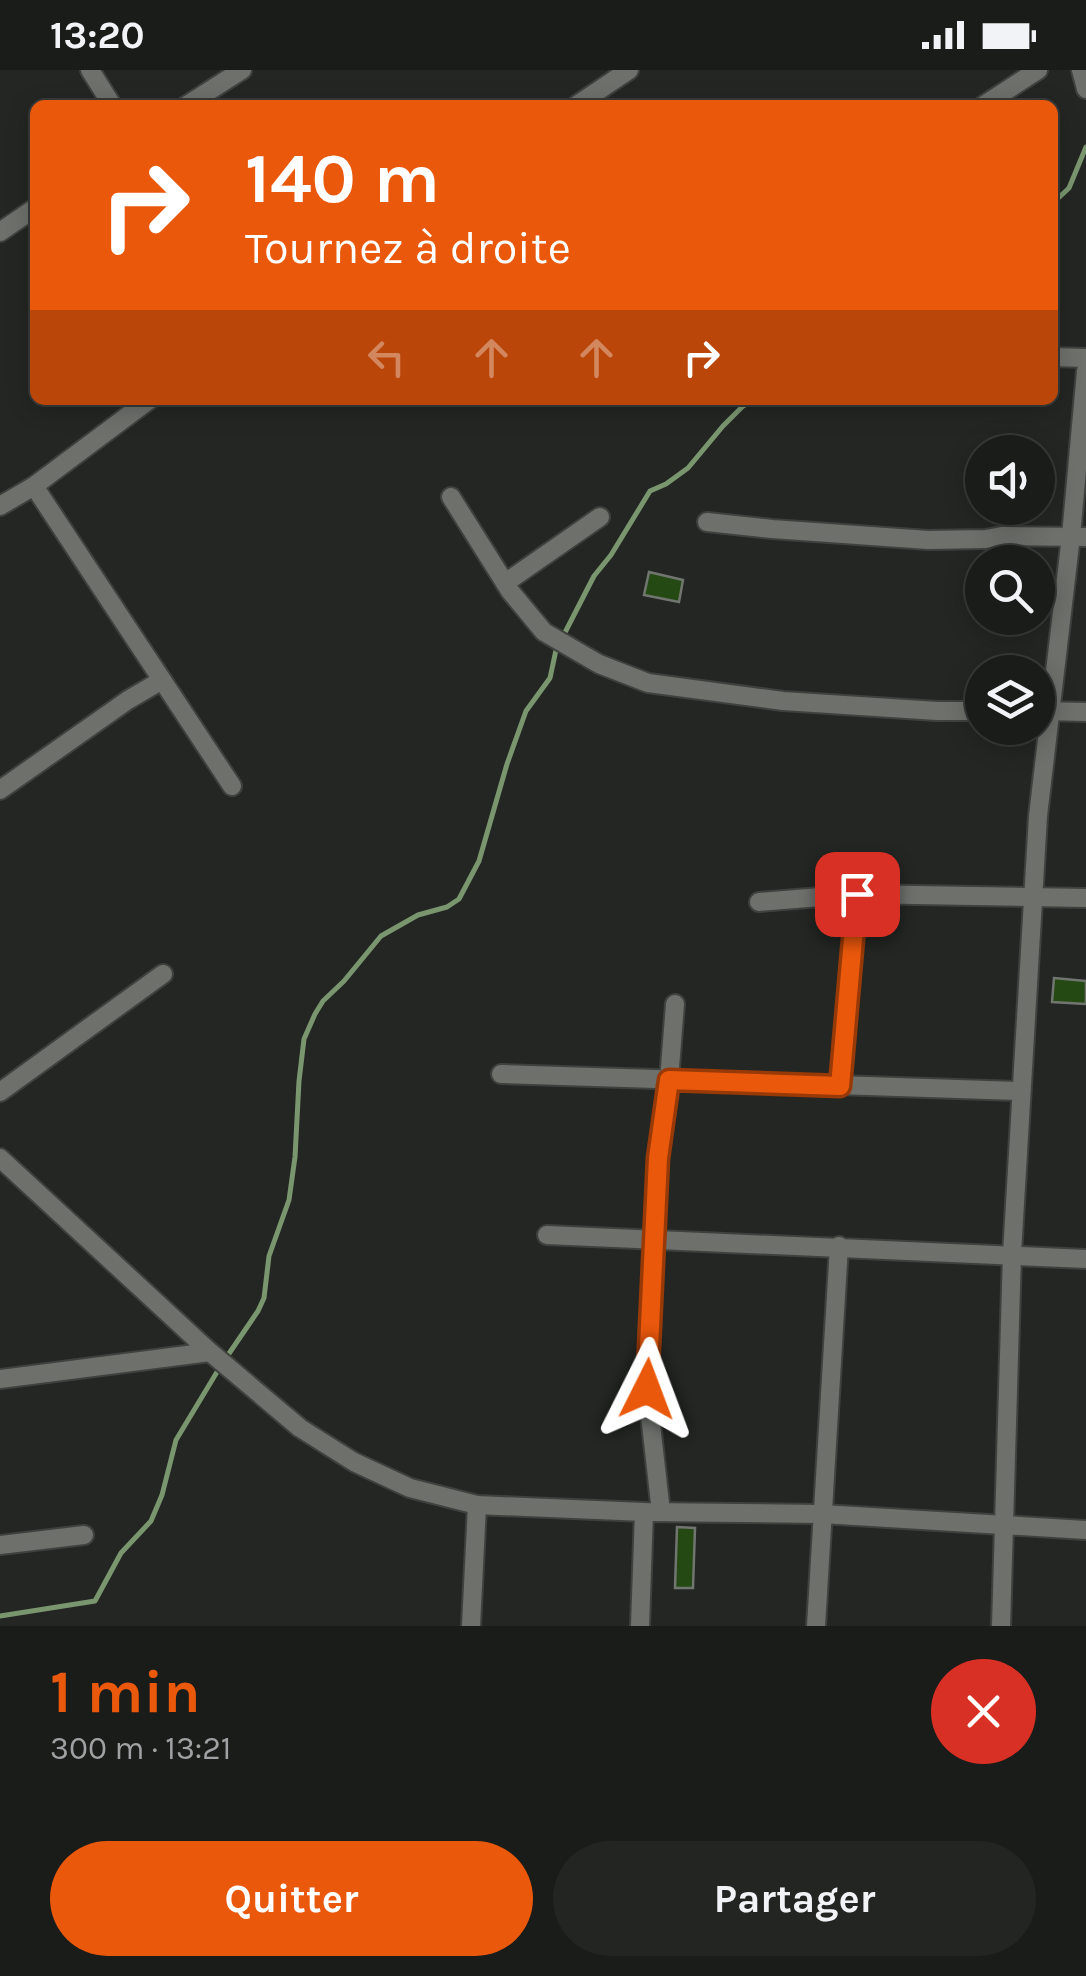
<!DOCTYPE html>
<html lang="fr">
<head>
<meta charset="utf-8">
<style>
  :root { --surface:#1a1c1a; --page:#232523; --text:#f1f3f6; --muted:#9fa1a2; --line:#383a39; --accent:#ea580c }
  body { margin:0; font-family:Karla,sans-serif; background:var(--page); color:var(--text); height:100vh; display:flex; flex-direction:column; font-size:38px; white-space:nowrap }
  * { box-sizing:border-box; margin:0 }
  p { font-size:32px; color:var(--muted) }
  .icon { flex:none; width:55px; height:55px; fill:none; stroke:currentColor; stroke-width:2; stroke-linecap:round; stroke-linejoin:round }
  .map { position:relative; height:1556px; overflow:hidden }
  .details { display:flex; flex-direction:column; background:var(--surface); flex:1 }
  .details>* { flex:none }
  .hud { position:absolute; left:30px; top:30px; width:1028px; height:305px; border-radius:15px; box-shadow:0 5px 25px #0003,0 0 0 2px var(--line); background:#ea580c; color:#fff; overflow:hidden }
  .fabs { position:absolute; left:965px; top:365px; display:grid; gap:20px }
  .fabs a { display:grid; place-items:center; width:90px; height:90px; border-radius:50%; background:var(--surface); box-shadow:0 5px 25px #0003,0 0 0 2px var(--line); font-size:50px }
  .pin { position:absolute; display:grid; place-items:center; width:85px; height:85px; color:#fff; margin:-42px; border-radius:20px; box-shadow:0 5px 15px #0006 }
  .me { position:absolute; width:110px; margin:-55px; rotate:3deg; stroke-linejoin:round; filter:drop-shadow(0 0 8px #0008) }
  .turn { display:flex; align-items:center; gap:35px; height:210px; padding:0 50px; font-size:45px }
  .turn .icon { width:130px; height:130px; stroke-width:2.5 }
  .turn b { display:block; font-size:70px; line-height:85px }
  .lanes { display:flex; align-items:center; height:95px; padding:0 50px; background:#0003; justify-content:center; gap:50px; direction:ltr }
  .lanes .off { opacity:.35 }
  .round { display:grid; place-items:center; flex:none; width:105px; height:105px; border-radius:52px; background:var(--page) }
  .summary { display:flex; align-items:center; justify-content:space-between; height:170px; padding:0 50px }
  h1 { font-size:60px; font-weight:700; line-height:75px; color:var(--accent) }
  .button { display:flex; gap:20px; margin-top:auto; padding:20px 50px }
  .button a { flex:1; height:115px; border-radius:60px; background:var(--accent); color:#fff; font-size:40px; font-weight:700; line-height:115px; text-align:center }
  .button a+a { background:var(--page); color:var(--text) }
  .status { display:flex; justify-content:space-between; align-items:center; height:70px; padding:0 50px; background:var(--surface); direction:ltr }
  .status svg { height:28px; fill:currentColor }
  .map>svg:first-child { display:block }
</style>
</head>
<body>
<div class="status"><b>13:20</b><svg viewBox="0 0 49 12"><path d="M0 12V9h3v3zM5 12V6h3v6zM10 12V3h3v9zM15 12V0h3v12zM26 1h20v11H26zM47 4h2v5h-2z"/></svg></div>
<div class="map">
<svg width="1086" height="1556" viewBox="0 0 1086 1556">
  <rect width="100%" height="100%" fill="#232622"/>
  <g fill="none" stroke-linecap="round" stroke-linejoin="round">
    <g stroke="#7a966f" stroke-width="5">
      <path d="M1052 134 1069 118 1086 77"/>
      <path d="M226 1288 258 1241 264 1228 269 1186 289 1130 295 1087 299 1011 304 969 315 944 323 931 344 911 381 866 418 845 447 837 459 829 479 791 507 694 526 641 550 608 556 580 594 506 611 485 650 421 666 414 688 398 723 356 743 336 754 330"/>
      <path d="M0 1546 95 1531 121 1483 151 1451 162 1425 176 1370 220 1297"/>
    </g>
  </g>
  <g fill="#244913" stroke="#717570" stroke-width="2.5">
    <path d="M649 502 683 510 679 532 644 525Z"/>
    <path d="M1054 908 1086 911V934L1052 932Z"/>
    <path d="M677 1457 695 1458 693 1518H675Z"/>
  </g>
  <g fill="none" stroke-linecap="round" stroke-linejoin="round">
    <defs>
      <g id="street">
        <path d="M90 0 112 35"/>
        <path d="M1081 0 1086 19"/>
        <path d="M187 35 242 0"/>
        <path d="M577 35 629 0"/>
        <path d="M984 35 1038 0"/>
        <path d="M0 162 35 138"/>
        <path d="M1052 287 1086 288"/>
        <path d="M34 416 232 716"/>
        <path d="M451 427 510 521 544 562 599 594 648 613 783 631 937 641H982"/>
        <path d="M0 436 34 416 149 330"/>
        <path d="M707 452 772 459 928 470 986 469 1002 466 1086 467"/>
        <path d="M505 513 600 447"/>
        <path d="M1042 641 1086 642"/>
        <path d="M0 720 128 630 162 610"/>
        <path d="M759 832 857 824 1086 828"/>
        <path d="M501 1004 1021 1021"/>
        <path d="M841 1015 857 824"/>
        <path d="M0 1022 163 904"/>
        <path d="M0 1088 210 1282 300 1358 354 1392 410 1418 477 1435 644 1442 822 1444 1086 1460"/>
        <path d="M547 1165 1086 1189"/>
        <path d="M0 1309 210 1282"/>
        <path d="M661 1442 647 1319 658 1088 669 1010 675 934"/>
        <path d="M0 1475 84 1465"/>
        <path d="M471 1556 477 1435"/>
        <path d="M640 1556 644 1442"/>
        <path d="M816 1556 839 1176"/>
        <path d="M1001 1556 1012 1184 1038 746 1071 466 1086 301"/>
      </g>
    </defs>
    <use href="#street" stroke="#3e413d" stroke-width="22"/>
    <use href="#street" stroke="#6d706b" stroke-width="18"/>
  </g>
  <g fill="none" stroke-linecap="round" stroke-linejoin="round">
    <defs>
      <path id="route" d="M647 1319 658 1088 669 1010 840 1016 857 824"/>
    </defs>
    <use href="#route" stroke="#983908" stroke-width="25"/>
    <use href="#route" stroke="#ea580c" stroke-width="18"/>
  </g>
</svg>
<div class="fabs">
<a><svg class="icon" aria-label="sound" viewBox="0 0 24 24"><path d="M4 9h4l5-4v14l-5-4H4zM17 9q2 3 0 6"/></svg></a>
<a><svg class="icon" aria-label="search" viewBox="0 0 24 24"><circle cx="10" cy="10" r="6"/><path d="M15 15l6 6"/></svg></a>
<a><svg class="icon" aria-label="layers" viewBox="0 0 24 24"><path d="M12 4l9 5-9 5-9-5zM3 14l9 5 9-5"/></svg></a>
</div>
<div class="pin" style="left:857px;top:824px;background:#d93025"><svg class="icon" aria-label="arrive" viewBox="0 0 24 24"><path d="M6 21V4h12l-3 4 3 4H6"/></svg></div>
<svg class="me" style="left:647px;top:1319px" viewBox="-20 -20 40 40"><path d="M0-17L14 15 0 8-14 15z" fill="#ea580c" stroke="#fff" stroke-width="4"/></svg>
<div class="hud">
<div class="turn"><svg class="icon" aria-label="right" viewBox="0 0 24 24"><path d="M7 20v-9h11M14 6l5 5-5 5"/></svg><div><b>140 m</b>Tournez à droite</div></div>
<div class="lanes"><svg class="icon off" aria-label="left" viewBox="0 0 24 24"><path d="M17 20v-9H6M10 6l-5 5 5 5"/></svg><svg class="icon off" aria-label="ahead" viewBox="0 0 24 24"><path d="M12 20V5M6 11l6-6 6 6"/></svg><svg class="icon off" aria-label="ahead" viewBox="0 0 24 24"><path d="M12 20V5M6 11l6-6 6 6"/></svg><svg class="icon" aria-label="right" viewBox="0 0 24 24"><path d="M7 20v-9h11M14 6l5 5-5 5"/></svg></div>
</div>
</div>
<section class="details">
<div class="summary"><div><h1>1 min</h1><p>300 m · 13:21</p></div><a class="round" style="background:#d93025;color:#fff"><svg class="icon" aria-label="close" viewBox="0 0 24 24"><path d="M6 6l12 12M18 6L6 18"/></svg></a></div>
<div class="button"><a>Quitter</a><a>Partager</a></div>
</section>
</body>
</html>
